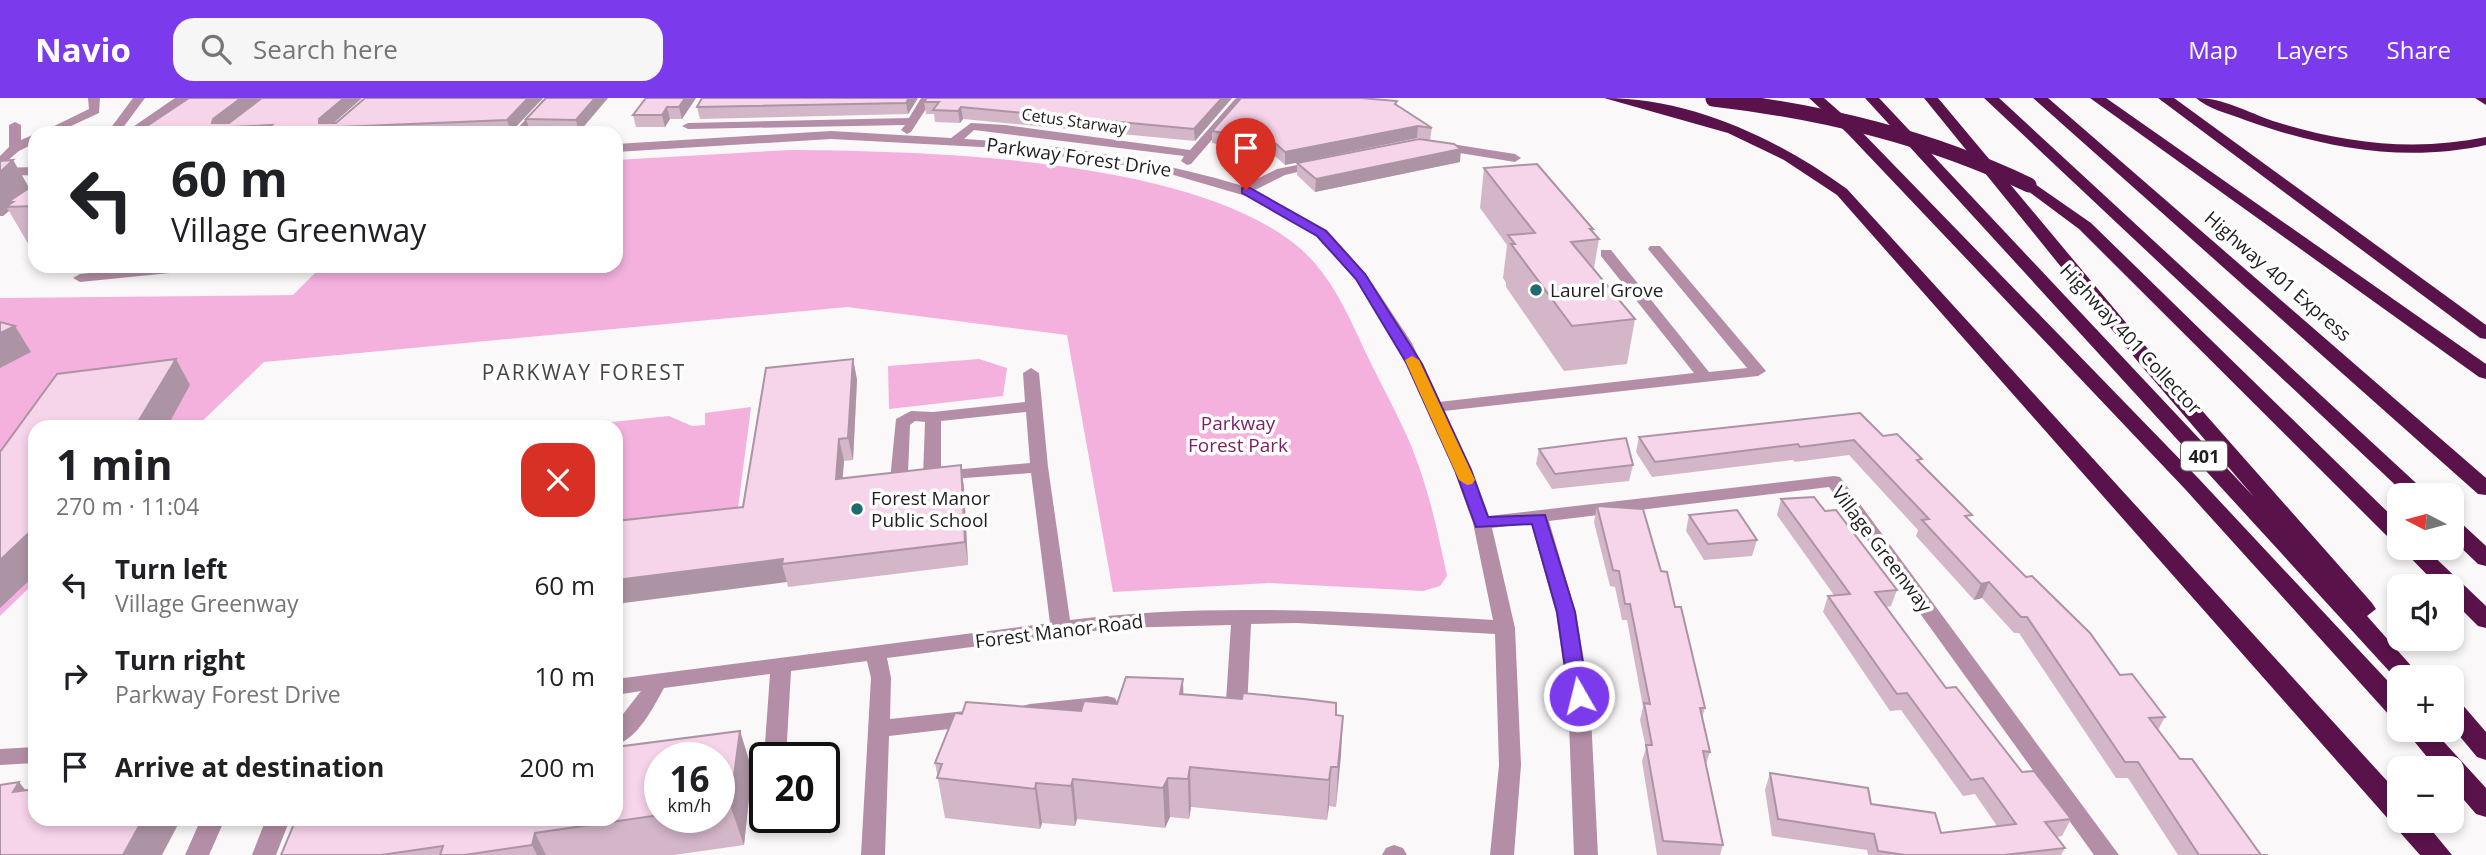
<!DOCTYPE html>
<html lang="en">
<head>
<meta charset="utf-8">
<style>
  :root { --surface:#fff; --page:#f6f6f6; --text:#202124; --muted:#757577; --accent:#7c3aed }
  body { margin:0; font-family:"Open Sans",sans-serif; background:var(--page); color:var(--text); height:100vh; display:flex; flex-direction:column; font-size:26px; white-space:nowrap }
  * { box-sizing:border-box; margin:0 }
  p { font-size:23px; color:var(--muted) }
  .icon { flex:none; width:38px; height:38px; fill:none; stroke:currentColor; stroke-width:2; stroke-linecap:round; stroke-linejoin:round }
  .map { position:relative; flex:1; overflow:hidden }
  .sheet { position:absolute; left:28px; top:322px; width:595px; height:406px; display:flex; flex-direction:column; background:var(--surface); border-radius:21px; box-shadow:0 4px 10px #0003 }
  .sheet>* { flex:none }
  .guide { position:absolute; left:28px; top:28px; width:595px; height:147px; border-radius:21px; box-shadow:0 4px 10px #0003; background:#fff; color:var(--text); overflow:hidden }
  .needle { width:46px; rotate:276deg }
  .fabs { position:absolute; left:2387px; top:385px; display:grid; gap:14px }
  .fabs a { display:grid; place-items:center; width:77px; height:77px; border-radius:14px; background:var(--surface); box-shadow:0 4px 10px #0003; font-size:35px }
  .speed { position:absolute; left:644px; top:644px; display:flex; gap:14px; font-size:35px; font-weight:700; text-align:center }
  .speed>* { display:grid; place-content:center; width:91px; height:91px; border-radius:50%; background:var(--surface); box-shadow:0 4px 10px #0003; line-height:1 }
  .speed small { font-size:18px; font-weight:400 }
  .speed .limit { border:4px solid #111; border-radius:10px; background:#fff; color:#111 }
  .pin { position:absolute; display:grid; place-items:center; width:60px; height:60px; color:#fff; margin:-72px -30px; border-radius:50% 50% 50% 0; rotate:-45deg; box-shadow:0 0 7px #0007 }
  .pin .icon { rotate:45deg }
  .me { position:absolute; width:77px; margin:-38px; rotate:352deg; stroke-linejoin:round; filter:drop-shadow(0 0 5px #0008) }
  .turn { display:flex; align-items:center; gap:24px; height:147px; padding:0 28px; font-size:32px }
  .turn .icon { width:91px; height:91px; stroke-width:2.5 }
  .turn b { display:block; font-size:49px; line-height:60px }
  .round { display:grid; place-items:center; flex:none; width:74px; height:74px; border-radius:21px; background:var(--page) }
  .overview { display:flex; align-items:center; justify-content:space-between; height:119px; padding:0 28px }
  h1 { font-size:42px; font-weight:700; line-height:52px }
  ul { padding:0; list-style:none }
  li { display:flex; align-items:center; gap:21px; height:91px; padding:0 28px }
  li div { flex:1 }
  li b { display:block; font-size:26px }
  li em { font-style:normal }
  header { display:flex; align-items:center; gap:42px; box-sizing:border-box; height:98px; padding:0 35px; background:var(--accent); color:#fff }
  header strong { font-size:33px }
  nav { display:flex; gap:38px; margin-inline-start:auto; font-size:24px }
  .search { width:490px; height:63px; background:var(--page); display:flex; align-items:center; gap:18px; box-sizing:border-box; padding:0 24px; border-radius:21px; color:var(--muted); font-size:26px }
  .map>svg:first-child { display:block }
</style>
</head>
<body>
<header>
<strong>Navio</strong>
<div class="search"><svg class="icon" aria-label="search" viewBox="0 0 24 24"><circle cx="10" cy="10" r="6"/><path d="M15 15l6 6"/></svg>Search here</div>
<nav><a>Map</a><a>Layers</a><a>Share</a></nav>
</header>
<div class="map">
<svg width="2486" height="757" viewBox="0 0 2486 757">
  <rect width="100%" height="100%" fill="#fbf8fa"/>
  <g fill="#f4b1de">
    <path d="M790 52C925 53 1218 59 1313 163 1337 190 1351 223 1366 255 1381 287 1399 318 1412 350 1429 392 1438 435 1447 478L1440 488 1423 493 1269 485 1113 494 1067 237 847 209 264 264 196 329H35V484L0 518V200L293 197 322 168H616V62Z"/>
    <path d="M979 261 1007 270 1003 298 889 311 888 268Z"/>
    <path d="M751 309 736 426 616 437V329H564L669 318 692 328 705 327V315Z"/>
  </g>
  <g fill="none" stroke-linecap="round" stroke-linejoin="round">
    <g fill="#b38ea6" fill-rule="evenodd">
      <path d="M88 0H100L99 15 56 35H40L89 11Z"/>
      <path d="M133 0H145L119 35H107Z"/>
      <path d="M175 0H189L138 35H124Z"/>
      <path d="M546 0H558L525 35H513Z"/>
      <path d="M921 0H933L911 34 907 36 901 32 905 27 688 31 682 28 688 25 909 20Z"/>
      <path d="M1236 0H1248L1191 66 1187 67 1181 63 1184 58 974 32 964 41C1059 46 1153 61 1243 88L1277 71 1322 62V68L1285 77 1255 92 1327 132 1366 176 1412 245 1439 304 1694 275 1601 158V152H1611L1709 274 1747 270 1648 151 1650 148H1660L1766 273 1758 278 1444 313 1472 372 1489 418 1834 378 1840 379 2119 757H2094L1829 389 1549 423 1576 515 1590 598 1598 757H1574L1568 598 1556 515 1531 425 1492 430 1515 530 1521 667 1514 757H1490L1499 667 1495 536 1297 525 1251 526 1247 611 1244 617 1236 619 1214 617 1211 611 1214 605 1226 603 1231 527 1117 530 887 560 891 580 890 621 975 612 983 614 986 620 983 626 975 628 889 638 885 757H861L871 580 867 563 791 573 786 660H764L770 576 664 590C653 610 638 640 616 647V625L641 593 616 597V581L1050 525 1031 375 926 383 923 379 925 324 915 323 910 327 908 375 919 376 922 380 919 384 899 387 890 382 896 321 911 313 933 314 1025 304 1023 275 1031 270 1039 275 1048 369 1070 522C1210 504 1352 514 1493 522L1473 425 1454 372 1396 245 1355 181 1317 138 1253 100 1153 71 1000 50 831 41 616 54V46L831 33 951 40 971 25 1005 27 1190 52ZM1026 314 1030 365 941 373V323Z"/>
      <path d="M15 24 21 27V42L35 36V45L19 53 0 69V58L9 49V27Z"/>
      <path d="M1439 44 1515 56 1521 60 1515 64 1435 51 1433 48Z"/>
      <path d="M35 69V77L0 78V70Z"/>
      <path d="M158 168H207L200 172 80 184 73 180 80 176Z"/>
      <path d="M1107 598 1115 600 1118 606 1115 612 1107 614 1030 622 1022 620 1019 614 1022 608 1030 606Z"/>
      <path d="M35 649V665L0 667V651Z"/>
      <path d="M201 721H225L209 757H185Z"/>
      <path d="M266 721H290L276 757H252Z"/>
      <path d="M1394 747 1403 750 1407 757H1382L1386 750Z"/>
    </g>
    <g fill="#5a134a" fill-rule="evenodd">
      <path d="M1604 0C1692 0 1778 41 1847 91L2399 696V723H2424L2452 757H2420L1837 97 1784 62 1728 35Z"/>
      <path d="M1809 0H1824L1857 29 2199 381 2399 595V620L2390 618 2185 391 1847 35Z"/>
      <path d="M1865 0H1879L2254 399 2139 265 1924 0H1938L2153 257 2372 505 2376 511 2367 518 2421 579H2399V584Z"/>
      <path d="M1984 0H1999L2429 397H2406Z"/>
      <path d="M2033 0H2048L2486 380V397L2478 396Z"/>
      <path d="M2090 0H2106L2486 266V281L2479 279Z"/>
      <path d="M2158 0H2174L2486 227V241L2480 240Z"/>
      <path d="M2196 0C2224 0 2247 14 2273 23 2343 45 2414 54 2486 39V47C2404 65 2323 50 2245 22 2230 16 2208 11 2196 0Z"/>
      <path d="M2475 0H2486V7Z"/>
      <path d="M2029 82 2091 125 2399 425V444L2391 442 2079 131 2024 90 2021 87Z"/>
      <path d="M2452 422 2460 424 2486 448V468L2478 466 2452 441Z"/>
      <path d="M2401 450H2425L2486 508V530L2478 528 2452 502V488H2438Z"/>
      <path d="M2452 603 2461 605 2486 634V662L2477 659 2452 629Z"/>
      <path d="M2405 632H2433L2486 690V719L2476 716 2452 688V670H2436Z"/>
    </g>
    <path stroke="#5a134a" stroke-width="15" d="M1713 1C1824 14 1928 39 2029 87"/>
  </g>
  <g fill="#d4b6c9" fill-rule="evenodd">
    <path d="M262 0H362L334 25H336L365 0H543L511 34 479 35 138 34Z"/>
    <path d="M608 0 579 34 530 33 526 21Z"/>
    <path d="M646 0H696L682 21H670L665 29H636L633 17Z"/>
    <path d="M702 0H918L908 16 700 21 697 9Z"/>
    <path d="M1232 0 1195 43 963 21 960 25 935 24 934 16H926L924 4Z"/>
    <path d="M1396 7 1432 30 1430 42 1417 40 1285 67 1276 59 1258 56 1251 65 1226 62V49L1227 48 1212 45V33Z"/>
    <path d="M13 62 29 90 35 86V149H30L9 113 3 118H0V63Z"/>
    <path d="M1460 64 1315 94 1297 77V65Z"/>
    <path d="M1484 70 1593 131V134L1599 141 1594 170 1635 221 1627 266 1564 273 1506 189V185L1503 180 1507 147 1480 110Z"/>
    <path d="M853 261 857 282 853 362 844 363 842 380 961 367 964 390 968 467 788 489 787 484 743 409Z"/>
    <path d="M1883 338 1920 365 1969 423 2120 577 2165 619 2158 632 2180 661 2261 757H2268H2178L2128 680H2116L2019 535H2014L1982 500 1974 502 1916 438 1918 432 1849 357 1795 364 1793 362 1652 379 1636 354 1639 339Z"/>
    <path d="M1539 351 1633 367 1629 383 1552 391 1536 366Z"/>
    <path d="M1781 401 1825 413 1897 492 1891 508 1886 509 1946 590 2022 674 2071 721 2062 738 2056 739 2065 750 2061 757H1868L1867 752 1772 738 1765 692 1770 675 1871 706 1941 735 1997 728 1975 696 1963 698 1901 612 1890 613 1823 514 1828 498 1834 497 1777 417Z"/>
    <path d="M1597 408 1661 473 1675 509 1705 610 1702 620 1710 654 1706 666 1723 747 1720 757H1657L1642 663 1646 650 1640 622 1643 609 1627 522H1622L1615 489 1610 488 1594 424Z"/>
    <path d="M1689 417 1757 442 1752 458 1704 462 1686 433Z"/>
    <path d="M1183 581V596L1343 618 1336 709 1329 708 1327 722 1191 709 1189 721 1170 719 1165 730 1077 721 1075 728 1042 725 1040 731 945 720 935 665 962 616 1081 613 1117 606Z"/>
    <path d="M740 633 752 672 744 747 674 757H281ZM660 660H719V719H660Z"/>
  </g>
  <g fill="#ac94a4">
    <path d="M241 0H262L222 30 212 25 213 21Z"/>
    <path d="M344 0H362L329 29 319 25V21Z"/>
    <path d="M528 0H543L511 34 507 22Z"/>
    <path d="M595 0H608L579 34 576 22Z"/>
    <path d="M685 0H696L682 21 679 9Z"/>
    <path d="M909 0H918L908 16 906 5Z"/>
    <path d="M1222 0H1232L1195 43 1194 31Z"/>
    <path d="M667 9 670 21 665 29 662 17Z"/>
    <path d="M961 9 963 21 960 25 958 13Z"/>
    <path d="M1418 28 1417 40 1285 67V54Z"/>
    <path d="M1258 44V56L1251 65V53Z"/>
    <path d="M1461 51 1460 64 1315 94 1316 81Z"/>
    <path d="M13 62 31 93 13 104H8L11 109H6L9 113 3 118H0V74Z"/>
    <path d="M15 228 31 254 0 270V235Z"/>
    <path d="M176 261 190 287 167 329H135Z"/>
    <path d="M853 261 857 282 853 362 848 340Z"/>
    <path d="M839 341 844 363 841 403 836 381Z"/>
    <path d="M961 367 964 390 968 467 965 444Z"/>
    <path d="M35 429V477L0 510V462Z"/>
    <path d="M783 461 782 466 787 484 616 506V482Z"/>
    <path d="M1989 484 1982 500 1974 502 1981 486Z"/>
    <path d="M1183 581 1184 620 1180 596Z"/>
    <path d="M1343 618 1341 658 1336 709 1338 669Z"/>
    <path d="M740 633 752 672 744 747 730 707Z"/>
    <path d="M1190 669 1191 709 1189 721 1188 681Z"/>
    <path d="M1331 669 1329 708 1327 722 1329 682Z"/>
    <path d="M1168 680 1170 719 1165 730 1163 690Z"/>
    <path d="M1073 681 1077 721 1075 728 1071 688Z"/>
    <path d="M19 684 35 704 13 694Z"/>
    <path d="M1036 685 1042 725 1040 731 1035 691Z"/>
    <path d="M143 721H181L162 757H123Z"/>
    <path d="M535 735 546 757H537L532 747Z"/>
  </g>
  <g fill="#f6d4ea" stroke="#ac94a4" stroke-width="2">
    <path d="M189 0H241L213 21 212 25H229L262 0H344L319 21V25H336L365 0H528L507 22 267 32 272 27 138 34Z"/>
    <path d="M546 0H595L576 22 526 21Z"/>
    <path d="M646 0H685L679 9H667L662 17H633Z"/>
    <path d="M702 0H909L906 5 697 9Z"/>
    <path d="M927 0H1222L1194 31 961 9 958 13 933 12 939 4H924Z"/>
    <path d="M1241 0H1361L1397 3 1395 6 1432 30 1418 28 1285 54 1276 46 1258 44 1251 53 1226 49 1236 37 1212 33Z"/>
    <path d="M1419 41 1454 46 1461 51 1316 81 1297 65Z"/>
    <path d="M13 62 0 74V63Z"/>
    <path d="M1537 66 1593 131H1590L1599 141 1571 144 1635 221 1572 228 1511 146H1515L1508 137 1535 135 1484 70Z"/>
    <path d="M35 86V108L6 109 13 104H8Z"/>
    <path d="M0 224 15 228 0 235Z"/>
    <path d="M176 261 135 329H35V429L0 462V354L57 276Z"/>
    <path d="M853 261 848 340 839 341 836 381 961 367 965 444 782 466 783 461 616 482V423L743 409 766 270Z"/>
    <path d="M1860 315 1883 338 1897 336 1922 361 1917 362 1972 417 1965 418 2026 479 2032 478 2090 535 2120 577 2132 576 2165 619 2149 620 2180 661H2192L2261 757H2268H2199L2138 664H2125L2027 519H2021L1989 484 1981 486 1922 422 1929 421 1854 342 1800 349 1798 346 1655 364 1639 339Z"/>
    <path d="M1626 340 1633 367 1555 376 1539 351Z"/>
    <path d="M1814 399 1825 413 1836 412 1897 492 1875 494 1946 590 1956 589 2022 674 2034 673 2071 721 2045 724 2065 750 2004 757H1905L1878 753 1874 736 1778 721 1770 675 1868 690 1871 706 1935 715 1941 735 2016 726 1983 680 1971 682 1907 595 1897 596 1828 498 1850 496 1781 401Z"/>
    <path d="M1597 408 1643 411 1661 473 1667 474 1675 509H1681L1705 610H1700L1710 654 1703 653 1723 747 1663 743 1646 647H1652L1644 605 1650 606 1630 506H1625L1619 473 1613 472Z"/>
    <path d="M1737 412 1757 442 1708 446 1689 417Z"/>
    <path d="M1126 579 1183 581 1180 596 1242 601 1243 595 1304 601 1336 605V617L1343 618 1338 669H1331L1329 682 1190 669 1188 681 1168 680 1163 690 1073 681 1071 688 1036 685 1035 691 937 680 942 666 935 665 955 615 962 616 966 604 1081 613 1084 603 1117 606Z"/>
    <path d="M740 633 730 707 719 709V660H660V717L535 735 532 747 464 757H440L443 748 381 757H281L296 721H616V649Z"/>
    <path d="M19 684 13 694 35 691V721H143L123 757H0V687Z"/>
  </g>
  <path fill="#7c3aed" stroke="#51269a" stroke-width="2" d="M1242 90H1250L1326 133 1365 176 1422 266 1471 372 1488 419 1545 417 1575 514 1588 598 1585 603H1572L1569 598 1557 514 1532 426 1476 429 1455 372 1407 266 1356 181 1317 138 1242 95Z"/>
  <path fill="#f59e0b" d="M1412 258 1419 262 1475 382 1472 386 1467 387 1459 382 1405 262Z"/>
  <g fill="#1f6b71" stroke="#fff" stroke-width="2.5">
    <circle cx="1536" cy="192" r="7"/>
    <circle cx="857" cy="411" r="7"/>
  </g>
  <g text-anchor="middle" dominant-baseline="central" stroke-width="7" stroke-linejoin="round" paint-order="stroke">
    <g font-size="16" fill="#201f1f" stroke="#fff">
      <text transform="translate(1074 23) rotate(8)">Cetus Starway</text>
    </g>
    <rect fill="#fff" stroke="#636262" stroke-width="2" x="2181" y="343.5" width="46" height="29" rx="5"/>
    <g font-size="18" font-weight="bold" fill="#201f1f">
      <text x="2204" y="358">401</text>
    </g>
    <g font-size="19" fill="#201f1f" stroke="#fff">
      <text transform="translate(1079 59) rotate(8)">Parkway Forest Drive</text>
      <text transform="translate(2278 178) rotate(41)">Highway 401 Express</text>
      <text transform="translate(2131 241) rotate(47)">Highway 401 Collector</text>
      <text transform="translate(1882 451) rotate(53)">Village Greenway</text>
      <text transform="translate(1059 533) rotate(-7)">Forest Manor Road</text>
    </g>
    <g font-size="19" fill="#201f1f" stroke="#fff" text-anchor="start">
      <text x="1550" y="192">Laurel Grove</text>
      <text x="871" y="400">Forest Manor<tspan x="871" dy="22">Public School</tspan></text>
    </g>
    <g font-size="19" fill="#7e2068" stroke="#fff">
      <text x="1238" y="325">Parkway<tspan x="1238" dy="22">Forest Park</tspan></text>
    </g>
    <g font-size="21" letter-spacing="2" fill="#474546" stroke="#fff">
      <text x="584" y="274">PARKWAY FOREST</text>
    </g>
  </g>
</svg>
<div class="fabs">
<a><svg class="needle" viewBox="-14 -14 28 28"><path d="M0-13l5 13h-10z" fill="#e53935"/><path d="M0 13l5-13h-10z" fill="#757577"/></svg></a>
<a><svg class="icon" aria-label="sound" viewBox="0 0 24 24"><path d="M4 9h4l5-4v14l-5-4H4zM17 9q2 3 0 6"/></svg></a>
<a>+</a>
<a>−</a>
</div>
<div class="speed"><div>16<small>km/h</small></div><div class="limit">20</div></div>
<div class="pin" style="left:1246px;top:92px;background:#d93025"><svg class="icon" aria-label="arrive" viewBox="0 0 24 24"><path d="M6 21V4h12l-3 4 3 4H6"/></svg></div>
<svg class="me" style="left:1579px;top:598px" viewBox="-20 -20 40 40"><circle r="17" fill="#7c3aed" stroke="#fff" stroke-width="3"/><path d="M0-11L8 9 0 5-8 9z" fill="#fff"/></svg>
<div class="guide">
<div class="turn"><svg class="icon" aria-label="left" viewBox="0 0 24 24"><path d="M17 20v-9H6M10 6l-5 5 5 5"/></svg><div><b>60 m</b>Village Greenway</div></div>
</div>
<section class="sheet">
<div class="overview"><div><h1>1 min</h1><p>270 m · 11:04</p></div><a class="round" style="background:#d93025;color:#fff"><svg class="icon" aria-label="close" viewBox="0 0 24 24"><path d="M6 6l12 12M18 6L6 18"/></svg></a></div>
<ul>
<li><svg class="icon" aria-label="left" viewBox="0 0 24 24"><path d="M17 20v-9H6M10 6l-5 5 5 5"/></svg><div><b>Turn left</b><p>Village Greenway</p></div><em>60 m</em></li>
<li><svg class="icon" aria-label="right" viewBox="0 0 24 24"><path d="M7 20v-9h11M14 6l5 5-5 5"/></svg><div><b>Turn right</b><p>Parkway Forest Drive</p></div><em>10 m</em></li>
<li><svg class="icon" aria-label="arrive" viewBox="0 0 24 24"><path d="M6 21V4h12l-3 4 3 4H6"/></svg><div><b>Arrive at destination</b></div><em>200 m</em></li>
</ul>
</section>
</div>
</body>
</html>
